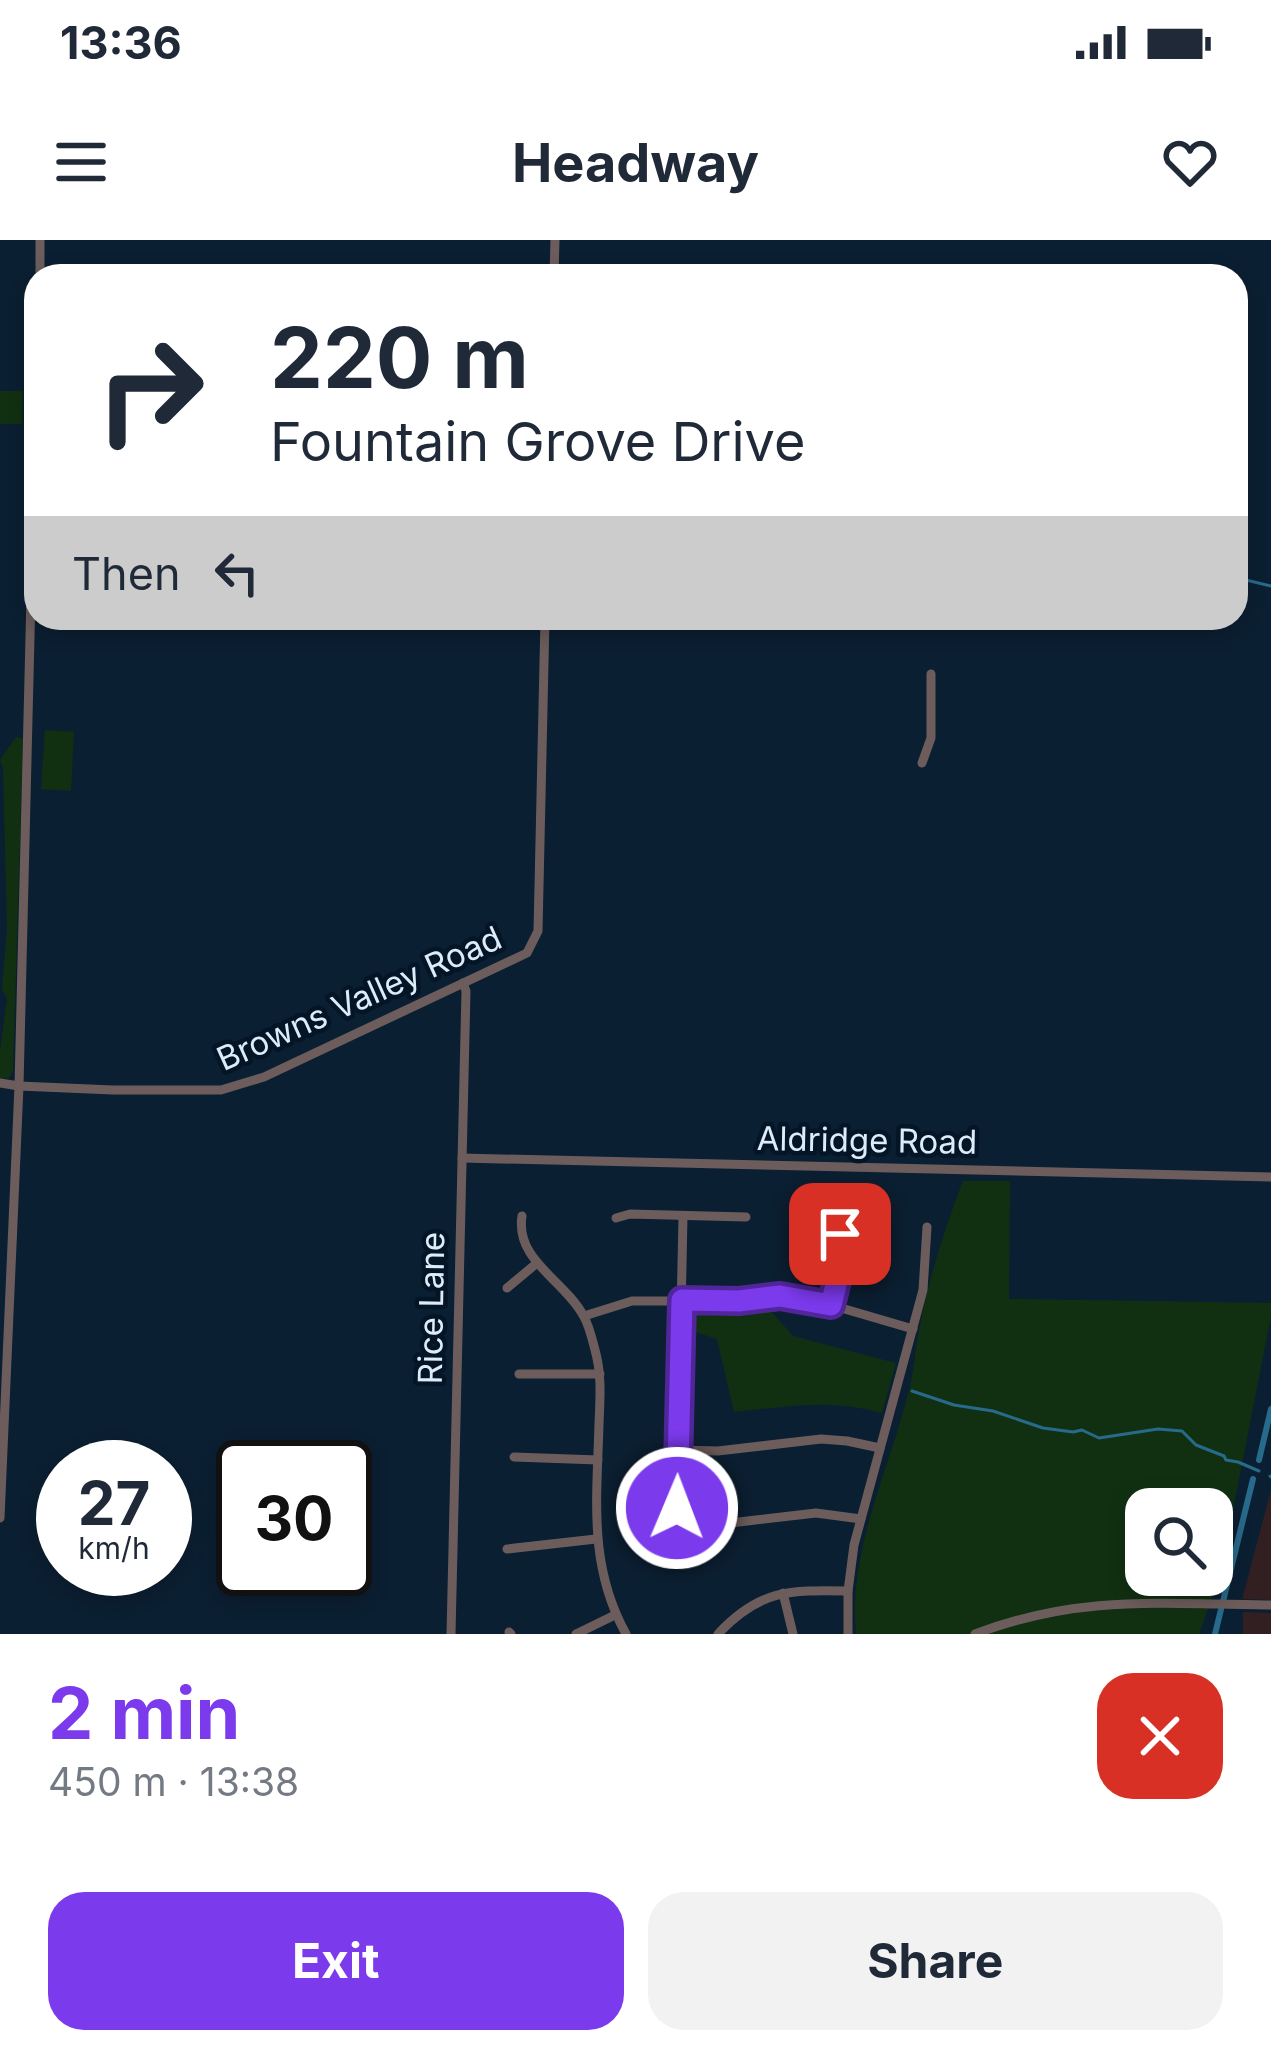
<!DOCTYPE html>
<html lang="en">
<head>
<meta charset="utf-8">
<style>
  :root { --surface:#fff; --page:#f2f2f3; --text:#1f2937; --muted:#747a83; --accent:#7c3aed }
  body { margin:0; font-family:Inter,sans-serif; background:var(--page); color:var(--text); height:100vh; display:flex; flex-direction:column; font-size:45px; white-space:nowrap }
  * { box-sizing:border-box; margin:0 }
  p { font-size:39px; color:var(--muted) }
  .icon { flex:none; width:66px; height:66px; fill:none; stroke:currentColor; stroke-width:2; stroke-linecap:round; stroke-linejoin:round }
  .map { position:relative; height:1394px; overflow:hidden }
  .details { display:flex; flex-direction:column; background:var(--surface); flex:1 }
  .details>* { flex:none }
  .hud { position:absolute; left:24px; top:24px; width:1224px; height:366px; border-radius:36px; box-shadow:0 6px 18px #0003; background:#fff; color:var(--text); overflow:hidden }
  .fabs { position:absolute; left:1125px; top:1248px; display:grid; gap:24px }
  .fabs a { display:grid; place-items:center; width:108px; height:108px; border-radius:24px; background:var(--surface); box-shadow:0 6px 18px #0003; font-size:60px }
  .speed { position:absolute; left:36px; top:1200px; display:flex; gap:24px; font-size:60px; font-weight:700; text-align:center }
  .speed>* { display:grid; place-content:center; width:156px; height:156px; border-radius:50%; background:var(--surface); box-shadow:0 6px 18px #0003; line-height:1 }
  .speed small { font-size:30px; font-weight:400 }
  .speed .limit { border:6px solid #111; border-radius:18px; background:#fff; color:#111 }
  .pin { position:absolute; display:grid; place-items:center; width:102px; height:102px; color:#fff; margin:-51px; border-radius:24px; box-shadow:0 6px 18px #0006 }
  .me { position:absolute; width:132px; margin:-66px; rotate:1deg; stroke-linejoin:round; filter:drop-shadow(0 0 9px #0008) }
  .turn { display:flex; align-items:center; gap:42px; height:252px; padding:0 48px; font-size:54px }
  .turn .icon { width:156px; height:156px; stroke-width:2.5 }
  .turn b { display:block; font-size:84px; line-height:102px }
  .then { display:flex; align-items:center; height:114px; padding:0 48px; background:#0003; gap:24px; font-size:45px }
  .round { display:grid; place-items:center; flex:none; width:126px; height:126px; border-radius:36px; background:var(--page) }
  .overview { display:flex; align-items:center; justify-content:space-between; height:204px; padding:0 48px }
  h1 { font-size:72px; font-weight:700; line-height:90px; color:var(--accent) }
  .button { display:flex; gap:24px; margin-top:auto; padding:24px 48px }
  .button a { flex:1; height:138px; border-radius:36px; background:var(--accent); color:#fff; font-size:48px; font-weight:700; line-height:138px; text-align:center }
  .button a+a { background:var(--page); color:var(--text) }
  .status { display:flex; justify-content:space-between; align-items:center; height:84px; padding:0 60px; background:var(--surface); direction:ltr }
  .status svg { height:33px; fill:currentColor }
  header { display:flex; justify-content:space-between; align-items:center; height:156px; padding:0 48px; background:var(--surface); font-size:54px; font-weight:700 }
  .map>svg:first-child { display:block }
</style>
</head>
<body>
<div class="status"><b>13:36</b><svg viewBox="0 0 49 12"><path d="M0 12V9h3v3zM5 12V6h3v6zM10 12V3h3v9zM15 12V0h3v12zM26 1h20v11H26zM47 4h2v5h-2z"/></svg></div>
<header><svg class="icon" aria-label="menu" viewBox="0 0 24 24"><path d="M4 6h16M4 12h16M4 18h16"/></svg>Headway<svg class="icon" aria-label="heart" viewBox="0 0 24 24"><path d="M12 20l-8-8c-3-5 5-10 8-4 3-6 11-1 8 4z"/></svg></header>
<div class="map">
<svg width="1271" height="1394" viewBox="0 0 1271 1394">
  <rect width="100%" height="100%" fill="#0b1f32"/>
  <g fill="#311f22">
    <path d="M1271 1250V1360L1242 1359Z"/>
    <path d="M1243 1372 1271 1373V1394H1243Z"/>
  </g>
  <g fill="#113012" fill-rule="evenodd">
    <path d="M0 151H23L22 184H0Z"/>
    <path d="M45 490 74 492 71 551 41 549Z"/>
    <path d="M16 497 23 499 13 831 9 838 0 839V812L7 759 2 749 7 689 3 527 0 520Z"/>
    <path d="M963 941H1010L1009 1059 1271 1063V1076L1220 1336 1199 1394H856C848 1311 888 1233 908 1154 914 1133 915 1111 919 1090 929 1038 944 990 963 941ZM1146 1269H1212V1335H1146Z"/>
    <path d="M768 1068 793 1096 896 1123 882 1173C829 1158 788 1167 734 1172L717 1099 690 1090 691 1075 700 1070Z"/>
  </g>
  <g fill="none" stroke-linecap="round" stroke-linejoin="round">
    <g stroke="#276a8b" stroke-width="3">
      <path d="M1236 355 1246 340 1271 346"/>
      <path d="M912 1151 954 1165 993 1171 1043 1188 1073 1192 1082 1190 1099 1198 1158 1189 1182 1191 1196 1205 1224 1216 1226 1220 1238 1222 1259 1231"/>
      <path d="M1270 1236 1271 1237"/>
    </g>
    <g stroke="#276a8b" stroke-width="6">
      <path d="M1259 1220 1271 1169"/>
      <path d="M1215 1394 1253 1239"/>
    </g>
    <g stroke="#6c5d5c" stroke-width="9">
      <path d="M40 36V0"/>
      <path d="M554 36 555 0"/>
      <path d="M922 523 931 498V434"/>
      <path d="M0 843 19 846"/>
      <path d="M19 846 36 151"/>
      <path d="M462 918 1271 937"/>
      <path d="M522 976C515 1020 564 1040 583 1075 589 1085 592 1098 595 1110 602 1134 600 1159 599 1184 597 1259 588 1325 626 1394"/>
      <path d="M683 976 677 1268 684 1323"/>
      <path d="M616 978 630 974 746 977"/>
      <path d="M507 1048 537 1023"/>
      <path d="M831 1065 839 1033 838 983"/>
      <path d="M584 1076 632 1061H739L780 1056 831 1065 913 1089"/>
      <path d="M519 1134H600"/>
      <path d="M678 1210 718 1211 821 1199 847 1201 880 1208"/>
      <path d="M514 1217 598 1220"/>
      <path d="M0 1278 19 846 113 850H221L264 837 527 713 538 691 545 378"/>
      <path d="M679 1289 816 1273 861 1279"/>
      <path d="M507 1309 596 1299"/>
      <path d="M783 1353 793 1394"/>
      <path d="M509 1392 511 1394"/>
      <path d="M451 1394 466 751 463 743"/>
      <path d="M576 1394 615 1375"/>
      <path d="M718 1394C760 1349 790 1350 848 1351"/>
      <path d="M848 1394V1351L854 1305 923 1050 927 987"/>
      <path d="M975 1394C1080 1354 1162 1364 1271 1365"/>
    </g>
  </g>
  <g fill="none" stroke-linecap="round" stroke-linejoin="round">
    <defs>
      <path id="route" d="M677 1268 682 1060 739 1061 780 1056 831 1065 839 1033 840 994"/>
    </defs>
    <use href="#route" stroke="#51269a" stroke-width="30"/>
    <use href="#route" stroke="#7c3aed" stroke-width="21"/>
  </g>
  <g text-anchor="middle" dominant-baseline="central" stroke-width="9" stroke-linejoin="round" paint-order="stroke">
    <g font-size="33" fill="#deebf8" stroke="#031527">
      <text transform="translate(359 758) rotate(-24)">Browns Valley Road</text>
      <text transform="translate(867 900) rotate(1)">Aldridge Road</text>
      <text transform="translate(431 1068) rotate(-89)">Rice Lane</text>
    </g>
  </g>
</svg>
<div class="fabs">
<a><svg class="icon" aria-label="search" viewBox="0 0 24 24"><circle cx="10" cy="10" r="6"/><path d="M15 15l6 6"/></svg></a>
</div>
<div class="speed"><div>27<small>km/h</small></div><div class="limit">30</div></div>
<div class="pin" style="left:840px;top:994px;background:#d93025"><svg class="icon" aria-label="arrive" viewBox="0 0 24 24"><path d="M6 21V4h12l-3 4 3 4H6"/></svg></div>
<svg class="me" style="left:677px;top:1268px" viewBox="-20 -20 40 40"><circle r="17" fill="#7c3aed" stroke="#fff" stroke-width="3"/><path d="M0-11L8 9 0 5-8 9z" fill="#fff"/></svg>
<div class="hud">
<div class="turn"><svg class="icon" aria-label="right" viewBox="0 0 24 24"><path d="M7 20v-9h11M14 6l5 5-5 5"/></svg><div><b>220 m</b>Fountain Grove Drive</div></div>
<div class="then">Then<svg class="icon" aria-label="left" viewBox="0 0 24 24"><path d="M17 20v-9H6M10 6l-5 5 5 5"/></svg></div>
</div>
</div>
<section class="details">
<div class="overview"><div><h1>2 min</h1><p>450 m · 13:38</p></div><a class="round" style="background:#d93025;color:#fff"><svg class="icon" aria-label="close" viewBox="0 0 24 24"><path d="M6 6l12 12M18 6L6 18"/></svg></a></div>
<div class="button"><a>Exit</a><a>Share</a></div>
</section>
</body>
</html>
